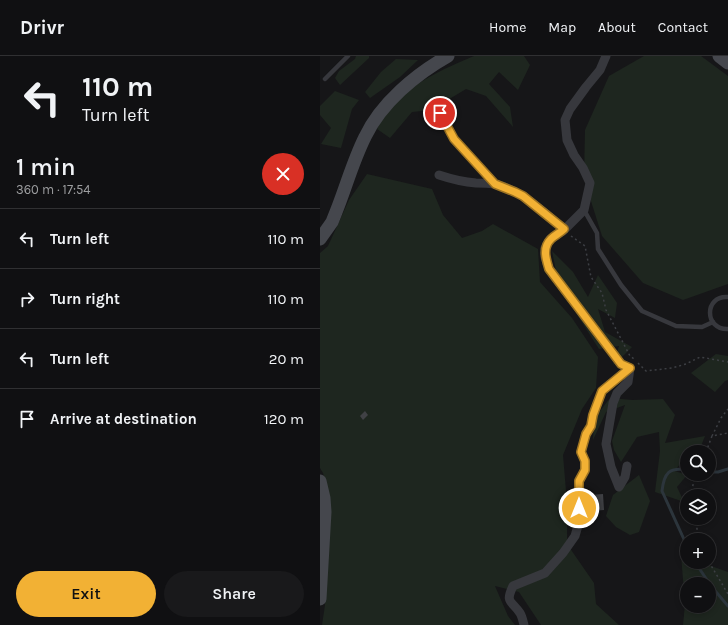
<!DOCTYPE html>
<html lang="en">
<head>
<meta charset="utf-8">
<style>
  :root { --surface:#101012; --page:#19191b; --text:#f1f3f6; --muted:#9c9d9f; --line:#303032; --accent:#f2b134 }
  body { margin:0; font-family:Karla,sans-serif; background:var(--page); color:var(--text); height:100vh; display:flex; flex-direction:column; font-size:15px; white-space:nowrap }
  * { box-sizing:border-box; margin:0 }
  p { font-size:13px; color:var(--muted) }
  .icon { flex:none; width:22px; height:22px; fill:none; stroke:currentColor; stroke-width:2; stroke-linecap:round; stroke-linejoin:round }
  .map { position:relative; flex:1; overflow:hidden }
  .sheet { display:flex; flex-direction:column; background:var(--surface); width:320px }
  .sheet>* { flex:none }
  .top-card { background:#101012; color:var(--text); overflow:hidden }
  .buttons { position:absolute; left:360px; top:389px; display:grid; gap:8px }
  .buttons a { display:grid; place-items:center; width:36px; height:36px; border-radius:50%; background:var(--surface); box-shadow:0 2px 6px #0003,0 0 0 1px var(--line); font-size:20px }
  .pin { position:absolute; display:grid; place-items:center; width:34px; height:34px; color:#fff; margin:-17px; border:2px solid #fff; border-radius:50%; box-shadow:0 1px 4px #0007 }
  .me { position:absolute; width:44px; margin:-22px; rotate:0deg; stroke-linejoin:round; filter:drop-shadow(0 0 3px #0008) }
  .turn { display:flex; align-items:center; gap:14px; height:84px; padding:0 16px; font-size:18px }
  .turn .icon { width:52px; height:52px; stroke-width:2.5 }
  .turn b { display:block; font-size:28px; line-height:34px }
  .round { display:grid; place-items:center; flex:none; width:42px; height:42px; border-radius:21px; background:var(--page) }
  .overview { display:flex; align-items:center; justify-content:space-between; height:68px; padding:0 16px }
  h1 { font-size:24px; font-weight:600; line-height:30px }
  .action { display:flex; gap:8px; margin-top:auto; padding:8px 16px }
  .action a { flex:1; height:46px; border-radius:24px; background:var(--accent); color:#111; font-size:16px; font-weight:600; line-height:46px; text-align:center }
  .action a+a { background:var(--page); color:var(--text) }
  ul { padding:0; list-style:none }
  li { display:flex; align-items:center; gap:12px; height:60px; padding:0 16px; border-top:1px solid var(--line) }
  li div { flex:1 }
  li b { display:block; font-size:15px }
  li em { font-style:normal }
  header { display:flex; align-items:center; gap:24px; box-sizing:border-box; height:56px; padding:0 20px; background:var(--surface); border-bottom:1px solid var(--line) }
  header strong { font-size:19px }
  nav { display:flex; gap:22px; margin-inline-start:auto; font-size:14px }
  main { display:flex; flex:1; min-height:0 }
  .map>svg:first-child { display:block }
</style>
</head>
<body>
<header>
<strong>Drivr</strong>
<nav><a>Home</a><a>Map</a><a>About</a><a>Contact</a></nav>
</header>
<main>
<section class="sheet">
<div class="top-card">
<div class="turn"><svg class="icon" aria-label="left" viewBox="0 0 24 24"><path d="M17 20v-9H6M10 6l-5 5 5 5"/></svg><div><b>110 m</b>Turn left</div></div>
</div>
<div class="overview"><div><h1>1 min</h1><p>360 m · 17:54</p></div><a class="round" style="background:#d93025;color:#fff"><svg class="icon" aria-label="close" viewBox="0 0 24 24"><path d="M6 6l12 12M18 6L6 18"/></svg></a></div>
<ul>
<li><svg class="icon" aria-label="left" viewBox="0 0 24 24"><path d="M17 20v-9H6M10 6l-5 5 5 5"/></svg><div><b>Turn left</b></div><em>110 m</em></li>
<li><svg class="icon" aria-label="right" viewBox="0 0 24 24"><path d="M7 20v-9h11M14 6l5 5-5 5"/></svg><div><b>Turn right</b></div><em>110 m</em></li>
<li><svg class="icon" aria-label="left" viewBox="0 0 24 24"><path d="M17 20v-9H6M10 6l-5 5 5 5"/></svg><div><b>Turn left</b></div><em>20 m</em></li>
<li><svg class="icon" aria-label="arrive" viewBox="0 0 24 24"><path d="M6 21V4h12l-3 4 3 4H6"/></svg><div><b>Arrive at destination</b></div><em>120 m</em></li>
</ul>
<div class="action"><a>Exit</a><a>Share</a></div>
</section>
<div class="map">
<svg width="408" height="569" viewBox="0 0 408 569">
  <rect width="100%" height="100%" fill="#161618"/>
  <g fill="#1e261f" fill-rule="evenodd">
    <path d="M36 0H49V2L20 29 15 22 19 15 35 3Z"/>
    <path d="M154 0H204L210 9 198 34 179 16 169 28 190 51 193 71 166 40 146 33 111 54 92 56 70 82 57 73C60 67 64 60 68 54 91 27 123 13 154 0Z"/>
    <path d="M324 0H381L408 20V228L363 244 323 227 282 180 264 123 265 74 289 20Z"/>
    <path d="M76 3 98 4 80 21 50 42 45 36 61 16Z"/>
    <path d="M15 35 39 44 32 53 21 92 1 88 11 72 0 59V50Z"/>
    <path d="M47 118 112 133 123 159 142 182 162 175 173 168 218 193 220 226 252 262 278 301 276 332 262 353 243 399 247 447V488L274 527 276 548 299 569H221L199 536 175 530 188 560 195 569H2L5 549 9 438 3 417 0 412V197L8 190 29 144Z"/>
    <path d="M232 195 253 216 268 241 278 219 297 247 295 262 278 253 285 276 312 291 304 299 293 309 299 290 279 293 249 246 240 235Z"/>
    <path d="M396 298 408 300V324L405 325 395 336 371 317Z"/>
    <path d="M290 342 312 344 343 343 355 359 345 387 385 380 381 390 367 396V398L355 415 367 419 357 431 364 446 335 436 340 395 339 376 317 381 301 406 294 394 292 385 305 349 286 356 273 384 274 363Z"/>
    <path d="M319 419 330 445 319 476 310 479 296 471 286 460 293 439Z"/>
    <path d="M361 499 367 501V506H380L408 516V569H363L365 548ZM367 528H389V550H367Z"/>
  </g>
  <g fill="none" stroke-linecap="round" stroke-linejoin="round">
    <g stroke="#2c353c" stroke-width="3">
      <path d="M367 414C349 411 344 417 342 435L367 490"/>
      <path d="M389 416H398L408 413"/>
      <path d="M375 506 391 530 408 550"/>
    </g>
  </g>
  <g fill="#404145">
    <path d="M45 355 48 359 43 364 40 360Z"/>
    <path d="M283 438 284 454 272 455 270 439Z"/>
  </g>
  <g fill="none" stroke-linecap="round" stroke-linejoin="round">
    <g stroke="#3d3f44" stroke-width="1.5" stroke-dasharray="2 3" stroke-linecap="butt">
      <path d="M251 180 265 190 271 221 282 237 286 254 310 300 314 303"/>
      <path d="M318 307 326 315 352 312 366 308 380 301 408 306"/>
      <path d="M392 380 401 362 408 353"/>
      <path d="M386 396 392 380 408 377"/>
      <path d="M371 440 375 418"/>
      <path d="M375 462C378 470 376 476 379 484"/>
      <path d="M389 506 408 538"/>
    </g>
    <g stroke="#37383d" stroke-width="4.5">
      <path d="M5 23 28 0"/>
      <path d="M120 57 135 83 173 127"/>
      <path d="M264 154 277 177 278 193 301 229 322 255 356 270 382 271 393 266"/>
      <path d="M408 241C384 239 384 274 408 273"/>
    </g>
    <g stroke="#37383d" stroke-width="9">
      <path d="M286 0 280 14 266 31 250 53 245 64 247 84 254 99 263 112 270 127 264 154 243 175 230 183 225 192V201L229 213 301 308 310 312 308 326 297 337 293 347 286 388 291 411 299 431 305 421 307 410"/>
      <path d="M119 119C131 123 143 126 156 127 162 127 168 127 174 128 202 134 223 156 244 173"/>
      <path d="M204 569C203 565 202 560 200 557 191 544 185 547 193 530L225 517 243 497 255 480 259 466V425L265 414V405L261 396 266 378 271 370 273 359 282 335 310 312"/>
    </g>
    <g stroke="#45474d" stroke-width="13">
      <path d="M399 0 408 7"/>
      <path d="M0 183 12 166 16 156C26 131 33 105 45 81 61 47 96 18 128 0"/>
      <path d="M0 425 4 442 5 456 0 543"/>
    </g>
  </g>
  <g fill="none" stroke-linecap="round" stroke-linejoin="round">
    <defs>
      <path id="route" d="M120 57 134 83 175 128 195 136 203 140 244 173C240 177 235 179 231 183 222 192 226 203 229 213L301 308 310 312 282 335 273 359 271 370 266 378 261 396 265 405V414L259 425V452"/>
    </defs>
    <use href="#route" stroke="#9d7322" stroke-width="10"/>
    <use href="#route" stroke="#f2b134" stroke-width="7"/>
  </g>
</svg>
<div class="buttons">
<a><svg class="icon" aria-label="search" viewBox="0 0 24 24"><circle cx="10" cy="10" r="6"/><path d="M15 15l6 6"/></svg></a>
<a><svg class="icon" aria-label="layers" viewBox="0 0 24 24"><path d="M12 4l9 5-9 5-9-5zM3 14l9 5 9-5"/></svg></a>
<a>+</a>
<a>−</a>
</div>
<div class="pin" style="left:120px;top:57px;background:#d93025"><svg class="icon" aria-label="arrive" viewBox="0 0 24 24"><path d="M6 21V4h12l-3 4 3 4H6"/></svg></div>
<svg class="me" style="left:259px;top:452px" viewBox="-20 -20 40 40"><circle r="17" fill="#f2b134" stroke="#fff" stroke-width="3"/><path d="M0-11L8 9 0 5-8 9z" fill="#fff"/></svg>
</div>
</main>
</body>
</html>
